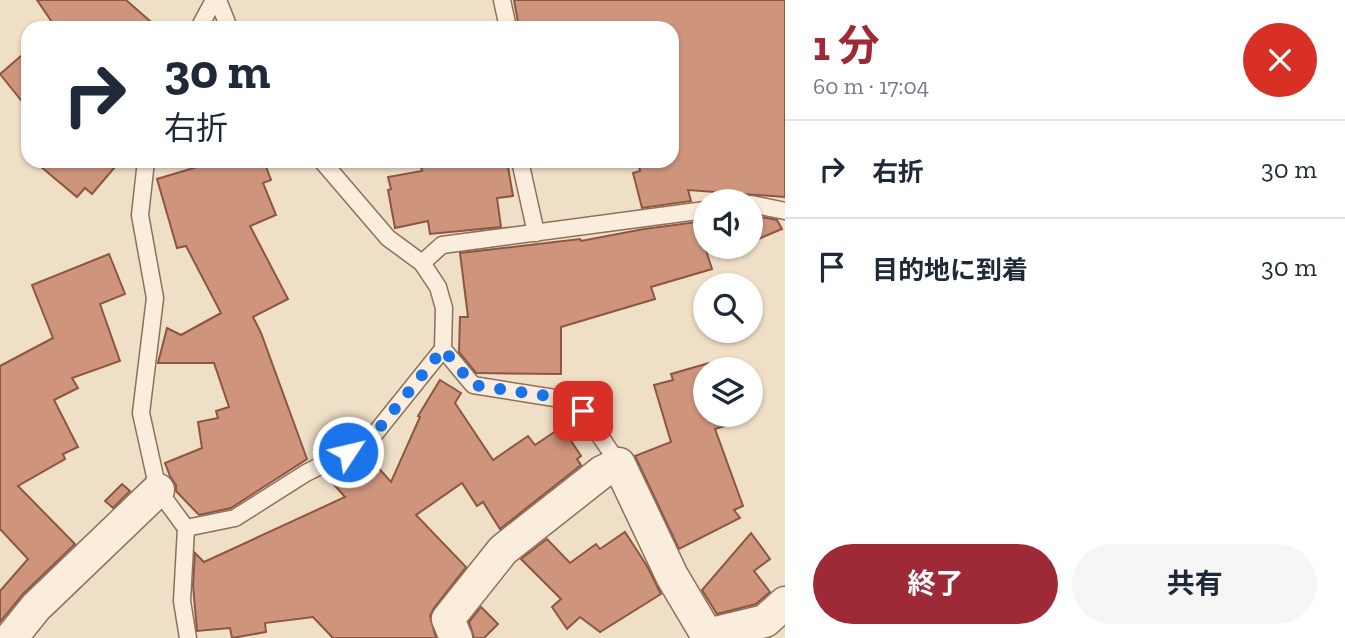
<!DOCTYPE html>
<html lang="ja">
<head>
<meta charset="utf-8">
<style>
  :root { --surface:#fff; --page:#f6f6f7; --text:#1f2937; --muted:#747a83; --line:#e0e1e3; --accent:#9e2937 }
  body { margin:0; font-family:"Zilla Slab","Noto Sans JP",serif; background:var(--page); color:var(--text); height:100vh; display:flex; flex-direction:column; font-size:26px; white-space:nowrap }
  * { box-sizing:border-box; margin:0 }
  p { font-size:23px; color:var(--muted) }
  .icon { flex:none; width:38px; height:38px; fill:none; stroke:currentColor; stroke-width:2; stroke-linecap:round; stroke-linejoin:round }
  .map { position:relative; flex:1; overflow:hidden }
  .drawer { display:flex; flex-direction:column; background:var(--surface); width:560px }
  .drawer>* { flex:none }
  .top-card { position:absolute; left:21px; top:21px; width:658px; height:147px; border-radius:21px; box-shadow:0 2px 5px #0004; background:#fff; color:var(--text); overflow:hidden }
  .buttons { position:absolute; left:693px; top:189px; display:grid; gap:14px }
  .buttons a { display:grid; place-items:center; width:70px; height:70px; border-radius:50%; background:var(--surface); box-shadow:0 2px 5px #0004; font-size:35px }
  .pin { position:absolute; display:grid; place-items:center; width:60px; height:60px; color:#fff; margin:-30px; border-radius:14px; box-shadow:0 4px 10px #0006 }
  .me { position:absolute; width:77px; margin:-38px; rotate:55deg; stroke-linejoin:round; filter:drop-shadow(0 0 5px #0008) }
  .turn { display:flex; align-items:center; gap:24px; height:147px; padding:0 28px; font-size:32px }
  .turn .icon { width:91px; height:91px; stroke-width:2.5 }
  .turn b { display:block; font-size:49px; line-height:60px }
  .round { display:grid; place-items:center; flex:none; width:74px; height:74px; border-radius:37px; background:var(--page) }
  .overview { display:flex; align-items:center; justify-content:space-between; height:119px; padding:0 28px }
  h1 { font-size:42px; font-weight:700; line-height:52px; color:var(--accent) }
  .button { display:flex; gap:14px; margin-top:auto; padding:14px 28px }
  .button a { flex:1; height:80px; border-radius:42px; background:var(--accent); color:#fff; font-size:28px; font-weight:700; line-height:80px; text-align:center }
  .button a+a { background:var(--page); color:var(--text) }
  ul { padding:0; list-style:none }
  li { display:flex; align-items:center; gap:21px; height:98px; padding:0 28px; border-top:2px solid var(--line) }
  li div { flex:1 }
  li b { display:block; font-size:26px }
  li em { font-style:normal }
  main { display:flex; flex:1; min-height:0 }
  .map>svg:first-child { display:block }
</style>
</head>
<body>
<main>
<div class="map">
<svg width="785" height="638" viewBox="0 0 785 638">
  <rect width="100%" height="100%" fill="#f0dfc7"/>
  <g fill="#cf957c" stroke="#8d5640" stroke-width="2">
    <path d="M37 0H126L158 28H56Z"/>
    <path d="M514 0H785V197L688 190 691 201 642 208 633 173 640 171 638 161H672V28H519Z"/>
    <path d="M28 50V109L0 74Z"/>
    <path d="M34 161H120L92 194 85 188 77 197Z"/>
    <path d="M217 161H264L271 180 263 183 276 215 250 226 288 299 253 317 261 333 307 459 231 508 199 515 176 491V485L170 476 165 463 202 448 198 422 218 418 216 411 229 407 214 363H158L167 328 181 335 221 313 186 246 177 248 157 179Z"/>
    <path d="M449 161H453L454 167 487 161H507L513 196 497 198 501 227 430 234 428 221 395 228 388 190 391 189 388 177 422 171 421 166Z"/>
    <path d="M751 215 777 220 782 229 751 242Z"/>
    <path d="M697 222 712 269 651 287 655 299 561 327V374L476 373 459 352 460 317H468L460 253 580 239 581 241 644 229Z"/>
    <path d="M109 254 125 294 100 304 120 361 72 378 78 388 54 400 78 447 63 454 65 459 18 486 75 544 23 594 0 622V591L28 559 0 529V366L53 338 32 285Z"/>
    <path d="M709 363 711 369H705V415H725L728 425 715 429 743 506 734 510 740 518 679 549 635 456 671 442 654 385 673 380 671 374Z"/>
    <path d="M440 380 461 393 455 403 493 460 528 436 535 445 562 427 581 456 577 459 581 465 500 529 483 502 477 506 462 483 416 515 466 567 434 608 430 616 436 638H333L313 617 265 623 266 632 232 638 230 628 197 631 193 585 195 553 204 562 345 497 328 478 368 456 391 482 420 417 418 416Z"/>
    <path d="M122 484 130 491 113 508 105 501Z"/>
    <path d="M625 532 647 566 661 594 600 632 580 617 567 629 552 607 561 599 521 559 547 539 570 563 596 544 600 549Z"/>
    <path d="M751 533 770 559 754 571 770 592 756 604 717 614 702 590Z"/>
    <path d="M481 607 498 624 484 638H474L469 622Z"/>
  </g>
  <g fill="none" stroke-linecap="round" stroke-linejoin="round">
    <defs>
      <g id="lane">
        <path d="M218 0 229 28"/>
        <path d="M502 0 508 28"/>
        <path d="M199 28 214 0"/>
        <path d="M146 161 140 215 155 298 141 413 158 490 186 528 182 601 188 638"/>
        <path d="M322 161 388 238 422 263 438 287 444 308 443 349 473 385 561 399 583 411 619 464"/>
        <path d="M520 161 536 233"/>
        <path d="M751 204 785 211"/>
        <path d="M422 263 442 245 705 210"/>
        <path d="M186 528 235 518 306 473 369 441 443 349"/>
      </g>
      <g id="street">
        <path d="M11 638 36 607 158 490"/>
        <path d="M456 638 448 619 503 550 602 472 619 464 672 576 707 635 765 621 785 603"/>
      </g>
    </defs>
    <use href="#lane" stroke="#8d705b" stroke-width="19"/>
    <use href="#street" stroke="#8d705b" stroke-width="35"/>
    <use href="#lane" stroke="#faeddb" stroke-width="16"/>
    <use href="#street" stroke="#faeddb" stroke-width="32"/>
  </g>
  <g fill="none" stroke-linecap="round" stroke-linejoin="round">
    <path stroke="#1a73e8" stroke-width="12" stroke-dasharray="0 21.6" d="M348 452 369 441 443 349 473 385 561 398 583 411"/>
  </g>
</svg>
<div class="buttons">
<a><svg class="icon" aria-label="sound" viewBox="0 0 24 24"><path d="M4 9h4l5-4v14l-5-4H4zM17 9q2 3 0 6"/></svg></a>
<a><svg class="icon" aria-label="search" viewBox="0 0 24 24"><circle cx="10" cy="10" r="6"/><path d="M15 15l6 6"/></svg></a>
<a><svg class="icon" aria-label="layers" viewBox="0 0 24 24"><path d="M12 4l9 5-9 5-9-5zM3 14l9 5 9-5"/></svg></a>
</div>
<div class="pin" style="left:583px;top:411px;background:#d93025"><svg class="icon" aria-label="arrive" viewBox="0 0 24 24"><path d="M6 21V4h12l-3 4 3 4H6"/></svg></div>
<svg class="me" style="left:348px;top:452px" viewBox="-20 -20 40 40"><circle r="17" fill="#1a73e8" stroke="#fff" stroke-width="3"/><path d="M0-11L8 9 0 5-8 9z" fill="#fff"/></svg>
<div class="top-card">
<div class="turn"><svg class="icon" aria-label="right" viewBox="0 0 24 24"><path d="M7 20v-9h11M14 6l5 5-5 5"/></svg><div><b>30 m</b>右折</div></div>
</div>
</div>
<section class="drawer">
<div class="overview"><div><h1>1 分</h1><p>60 m · 17:04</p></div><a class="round" style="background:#d93025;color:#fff"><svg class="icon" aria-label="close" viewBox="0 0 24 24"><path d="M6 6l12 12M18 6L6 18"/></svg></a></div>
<ul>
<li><svg class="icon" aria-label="right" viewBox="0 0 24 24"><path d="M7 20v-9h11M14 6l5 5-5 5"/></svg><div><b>右折</b></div><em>30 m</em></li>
<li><svg class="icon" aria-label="arrive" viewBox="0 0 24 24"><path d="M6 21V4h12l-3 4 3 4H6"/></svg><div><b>目的地に到着</b></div><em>30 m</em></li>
</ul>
<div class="button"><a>終了</a><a>共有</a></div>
</section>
</main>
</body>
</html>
